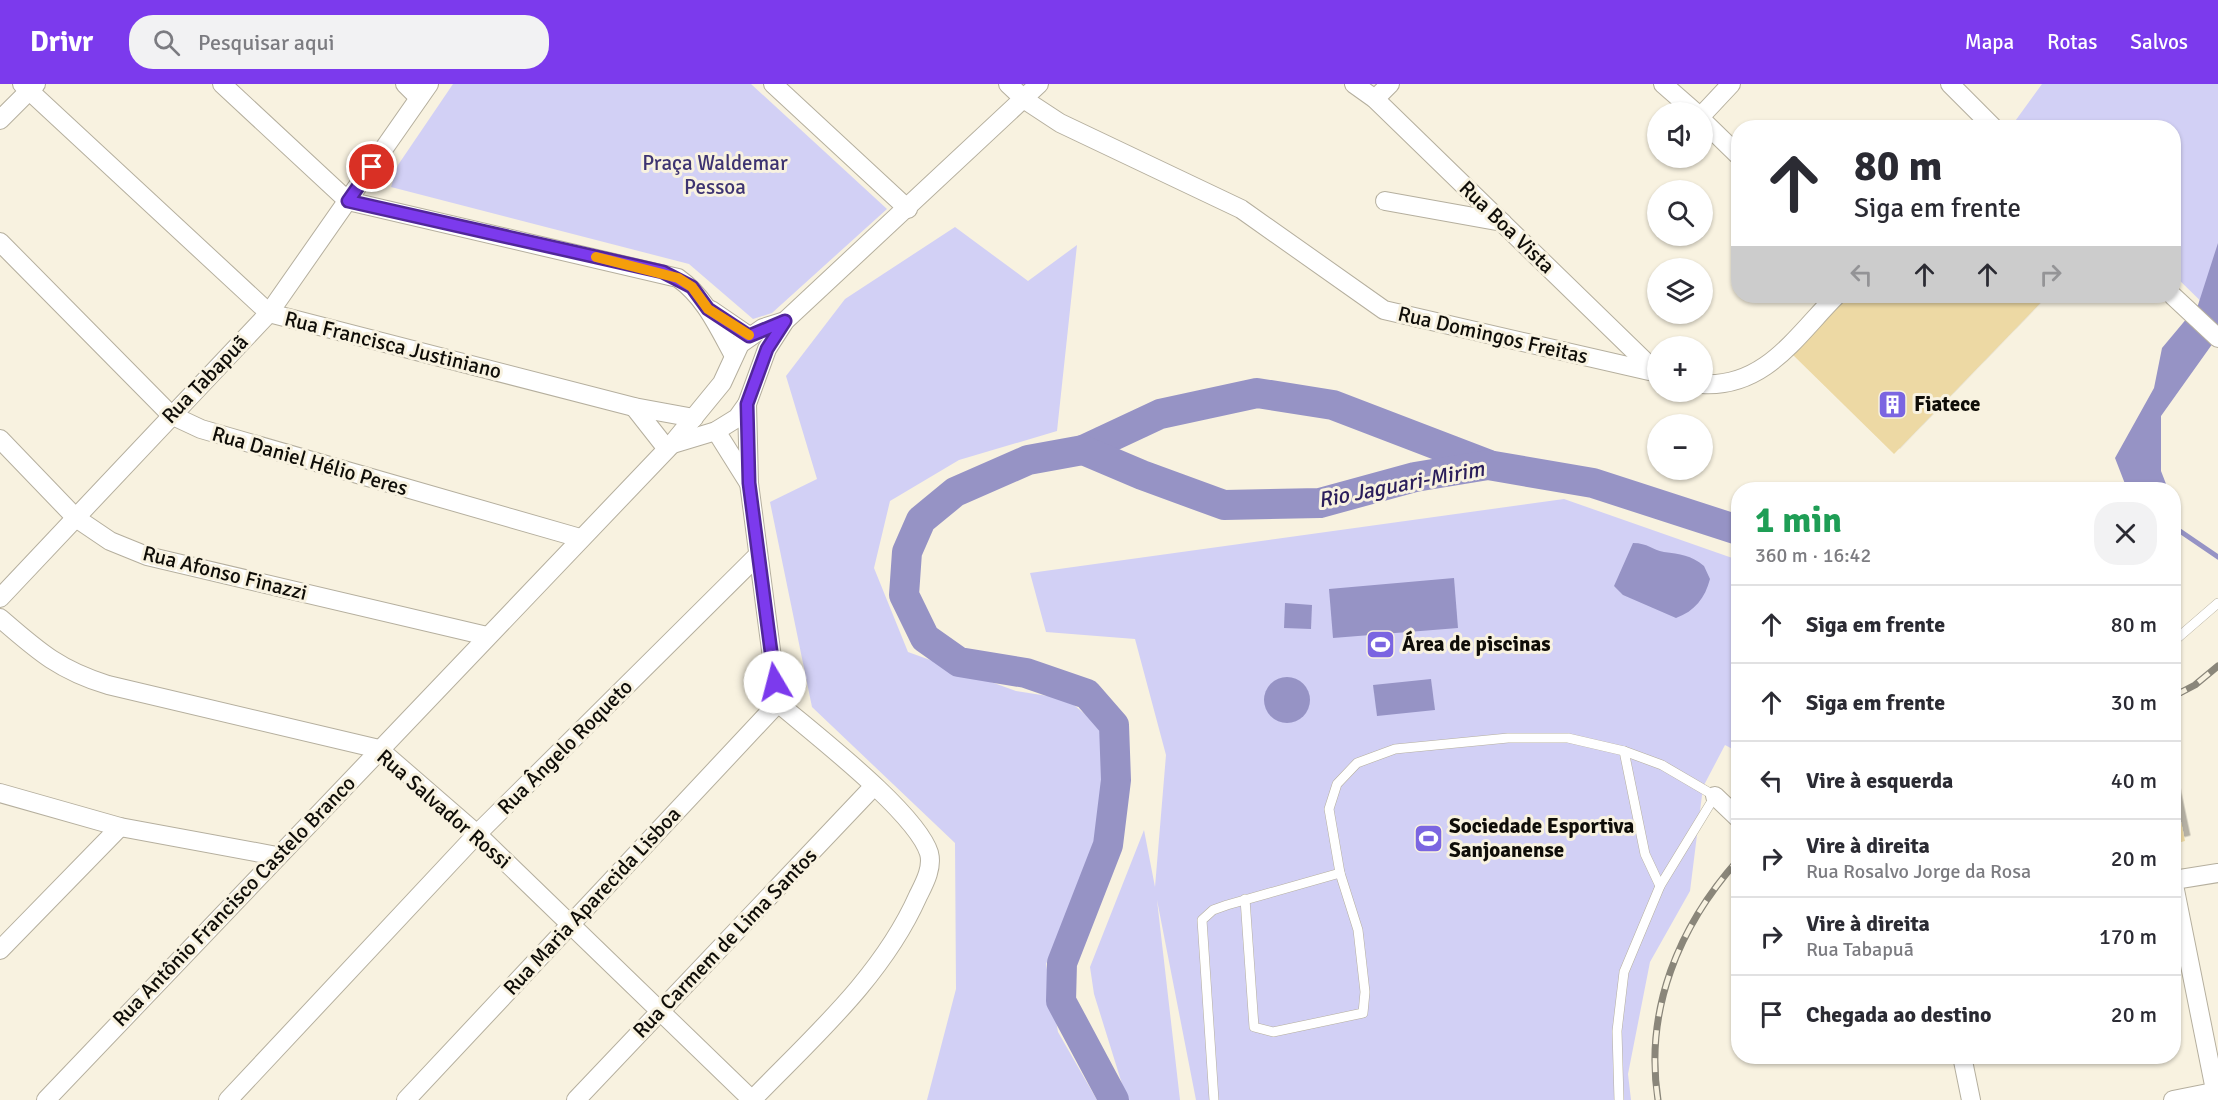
<!DOCTYPE html>
<html lang="pt">
<head>
<meta charset="utf-8">
<style>
  :root { --surface:#fff; --page:#f2f2f3; --text:#2b2b33; --muted:#7c7c81; --line:#e1e1e2; --accent:#7c3aed }
  body { margin:0; font-family:Signika,sans-serif; background:var(--page); color:var(--text); height:100vh; display:flex; flex-direction:column; font-size:22px; white-space:nowrap }
  * { box-sizing:border-box; margin:0 }
  p { font-size:20px; color:var(--muted) }
  .icon { flex:none; width:33px; height:33px; fill:none; stroke:currentColor; stroke-width:2; stroke-linecap:round; stroke-linejoin:round }
  .map { position:relative; flex:1; overflow:hidden }
  .panel { position:absolute; left:1731px; top:398px; width:450px; height:582px; display:flex; flex-direction:column; background:var(--surface); border-radius:24px; box-shadow:0 2px 4px #0004 }
  .panel>* { flex:none }
  .top-card { position:absolute; left:1731px; top:36px; width:450px; height:183px; border-radius:24px; box-shadow:0 2px 4px #0004; background:#fff; color:var(--text); overflow:hidden }
  .tools { position:absolute; left:1647px; top:18px; display:grid; gap:12px }
  .tools a { display:grid; place-items:center; width:66px; height:66px; border-radius:50%; background:var(--surface); box-shadow:0 2px 4px #0004; font-size:30px }
  .pin { position:absolute; display:grid; place-items:center; width:51px; height:51px; color:#fff; margin:-26px; border:3px solid #fff; border-radius:50%; box-shadow:0 2px 6px #0007 }
  .me { position:absolute; width:66px; margin:-33px; rotate:352deg; stroke-linejoin:round; filter:drop-shadow(0 0 4px #0008) }
  .turn { display:flex; align-items:center; gap:21px; height:126px; padding:0 24px; font-size:27px }
  .turn .icon { width:78px; height:78px; stroke-width:2.5 }
  .turn b { display:block; font-size:42px; line-height:51px }
  .lanes { display:flex; align-items:center; height:57px; padding:0 24px; background:#0003; justify-content:center; gap:30px; direction:ltr }
  .lanes .off { opacity:.35 }
  .round { display:grid; place-items:center; flex:none; width:63px; height:63px; border-radius:24px; background:var(--page) }
  .headline { display:flex; align-items:center; justify-content:space-between; height:102px; padding:0 24px }
  h1 { font-size:36px; font-weight:800; line-height:45px; color:#1e9e55 }
  ul { padding:0; list-style:none }
  li { display:flex; align-items:center; gap:18px; height:78px; padding:0 24px; border-top:2px solid var(--line) }
  li div { flex:1 }
  li b { display:block; font-size:22px }
  li em { font-style:normal }
  header { display:flex; align-items:center; gap:36px; box-sizing:border-box; height:84px; padding:0 30px; background:var(--accent); color:#fff }
  header strong { font-size:28px }
  nav { display:flex; gap:33px; margin-inline-start:auto; font-size:21px }
  .search { width:420px; height:54px; background:var(--page); display:flex; align-items:center; gap:15px; box-sizing:border-box; padding:0 21px; border-radius:24px; color:var(--muted); font-size:22px }
  .map>svg:first-child { display:block }
</style>
</head>
<body>
<header>
<strong>Drivr</strong>
<div class="search"><svg class="icon" aria-label="search" viewBox="0 0 24 24"><circle cx="10" cy="10" r="6"/><path d="M15 15l6 6"/></svg>Pesquisar aqui</div>
<nav><a>Mapa</a><a>Rotas</a><a>Salvos</a></nav>
</header>
<div class="map">
<svg width="2218" height="1016" viewBox="0 0 2218 1016">
  <defs>
    <filter id="shadow"><feDropShadow dx="5.5" dy="-5.5" stdDeviation="0" flood-color="#0004"/></filter>
  </defs>
  <rect width="100%" height="100%" fill="#f8f2e0"/>
  <g fill="#d2d0f5">
    <path d="M453 0H751L887 125 772 229 753 235 689 180 391 103 398 81Z"/>
    <path d="M2042 0H2218V234L2174 191V44H2018L2013 40Z"/>
    <path d="M955 143 1028 197 1077 161 1057 347 959 376 890 417 874 484 908 568 1016 607 1067 615 1107 649 1101 746 1046 880 1058 948 1097 1016H927L956 905 955 759 812 623 770 418 817 395 786 292 845 215Z"/>
    <path d="M1564 415 1738 476V668L1725 661 1703 703 1690 807 1650 878 1628 990 1631 1016H1196L1157 816 1180 1016H1127L1094 910 1090 883 1144 746 1155 803 1166 671 1135 555 1046 548 1030 489Z"/>
  </g>
  <g fill="#9693c5">
    <path d="M2218 159V252L2161 332V387L2168 405H2127L2115 374 2154 304 2162 264 2198 221Z"/>
    <path d="M1633 459C1648 459 1652 466 1664 468 1680 470 1691 471 1704 482L1710 495C1705 514 1695 527 1676 534L1623 511 1614 502Z"/>
    <path d="M1454 494 1458 544 1333 554 1329 505Z"/>
    <path d="M1285 519 1312 521 1311 545 1284 544Z"/>
    <circle cx="1287" cy="616" r="23"/>
    <path d="M1431 595 1435 626 1377 632 1373 601Z"/>
  </g>
  <g fill="none" stroke-linecap="round" stroke-linejoin="round">
    <path stroke="#9693c5" stroke-width="5" d="M2174 443 2218 473"/>
    <g stroke="#9693c5" stroke-width="30">
      <path d="M1083 366 1160 330 1257 309 1333 321 1487 380"/>
      <path d="M1114 1016 1061 917 1062 879 1108 761 1116 696 1114 641 1087 610 1026 589 959 578 925 554 904 511 907 468 921 436 955 408 1028 376 1083 366 1142 391 1224 421 1320 419 1415 393 1488 381 1593 399 1738 446"/>
    </g>
  </g>
  <g fill="#edd9a4" filter="url(#shadow)">
    <path d="M1845 212H2047L1894 370 1792 270Z"/>
    <path d="M2174 705 2185 757 2174 760Z"/>
  </g>
  <g fill="none" stroke-linecap="round" stroke-linejoin="round">
    <defs>
      <g id="service">
        <path d="M2174 557 2218 519"/>
        <path d="M1624 667 1645 770 1660 802"/>
        <path d="M1245 815 1254 943 1273 948 1363 929 1365 908 1358 846 1340 789 1329 725 1337 700 1357 679 1395 665 1508 654H1568L1624 667 1662 681 1715 712 1660 802 1624 888 1617 947 1619 1016"/>
        <path d="M1214 1016 1202 836 1213 826 1227 821 1340 789"/>
      </g>
      <g id="minor">
        <path d="M22 0 269 229 634 323 694 334"/>
        <path d="M222 0 348 117 678 194C705 213 718 243 734 272"/>
        <path d="M405 0 419 14"/>
        <path d="M773 0 908 125"/>
        <path d="M1008 0 1025 16 1060 39 1241 125 1384 226 1658 289"/>
        <path d="M1354 0 1375 15 1656 288"/>
        <path d="M1663 0 1695 28"/>
        <path d="M1950 0 1994 44"/>
        <path d="M1375 15 1390 0"/>
        <path d="M1702 31 1731 0"/>
        <path d="M0 36 36 0"/>
        <path d="M1702 36 1738 71"/>
        <path d="M1385 117 1502 138"/>
        <path d="M0 158 171 331 201 345 580 454"/>
        <path d="M2173 212 2218 254"/>
        <path d="M711 226 749 252"/>
        <path d="M1702 300C1765 304 1796 252 1836 212"/>
        <path d="M747 320 749 399 778 619C814 650 916 728 929 769 933 784 924 800 918 812 882 893 813 953 752 1016"/>
        <path d="M634 323 667 365"/>
        <path d="M716 347 748 398"/>
        <path d="M0 355 76 434 110 457 147 472 487 552"/>
        <path d="M673 360 716 347 737 334 747 320 767 265 785 237 1039 0"/>
        <path d="M0 514 269 229 429 0"/>
        <path d="M0 534C38 567 59 586 108 601L379 665 477 750 752 1016"/>
        <path d="M0 709 120 743 277 772"/>
        <path d="M1715 712 1738 734"/>
        <path d="M2174 796 2218 789"/>
        <path d="M2174 801 2217 1016"/>
        <path d="M0 866 120 743"/>
        <path d="M1962 972 1971 1016"/>
        <path d="M46 1016 672 360 722 299 740 260 763 244 785 237"/>
        <path d="M228 1016 477 750 758 471"/>
        <path d="M406 1016 778 619"/>
        <path d="M576 1016 874 702"/>
        <path d="M2173 1016 2218 1007"/>
      </g>
    </defs>
    <use href="#service" stroke="#b5af9e" stroke-width="10"/>
    <use href="#minor" stroke="#b5af9e" stroke-width="20"/>
    <use href="#service" stroke="#fff" stroke-width="9"/>
    <use href="#minor" stroke="#fff" stroke-width="18"/>
    <defs>
      <g id="rail">
        <path d="M2174 612 2195 601 2218 582"/>
        <path d="M1658 1016C1644 926 1679 842 1738 776"/>
      </g>
    </defs>
    <use href="#rail" stroke="#8a867a" stroke-width="7"/>
    <use href="#rail" stroke="#f8f2e0" stroke-width="4.5" stroke-dasharray="14" stroke-linecap="butt"/>
  </g>
  <g fill="none" stroke-linecap="round" stroke-linejoin="round">
    <defs>
      <path id="route" d="M372 83 348 117 663 188 692 203 708 225 749 252 785 237 767 265 747 320 749 399 775 598"/>
    </defs>
    <use href="#route" stroke="#51269a" stroke-width="15"/>
    <use href="#route" stroke="#7c3aed" stroke-width="10"/>
    <path stroke="#f59e0b" stroke-width="10" d="M596 173 678 194 692 203 708 225 749 251"/>
  </g>
  <defs>
    <symbol id="building-square" viewBox="-11 -11 22 22"><rect x="-9" y="-9" width="18" height="18" rx="4" fill="#7b65e1" stroke="#f8f2e0"/><path d="M-4-6H4V6H1V3H-1V6H-4ZM-2.5-4.3h1.7v1.8h-1.7ZM.8-4.3h1.7v1.8H.8ZM-2.5-1h1.7V.8h-1.7ZM.8-1h1.7V.8H.8Z" fill="#fff"/></symbol>
    <symbol id="stadium-square" viewBox="-11 -11 22 22"><rect x="-9" y="-9" width="18" height="18" rx="4" fill="#7b65e1" stroke="#f8f2e0"/><path d="M0-5a6.5 5 0 1 0 0 10a6.5 5 0 1 0 0-10ZM-3.5-1.8h7v3.6h-7Z" fill="#fff"/></symbol>
  </defs>
  <g fill-rule="evenodd">
    <use href="#building-square" x="1876" y="304" width="33" height="33"/>
    <use href="#stadium-square" x="1364" y="544" width="33" height="33"/>
    <use href="#stadium-square" x="1412" y="738" width="33" height="33"/>
  </g>
  <g text-anchor="middle" dominant-baseline="central" stroke-width="6" stroke-linejoin="round" paint-order="stroke">
    <g font-size="21" fill="#3d3371" stroke="#f8f2e0">
      <text x="715" y="79">Praça Waldemar<tspan x="715" dy="24">Pessoa</tspan></text>
    </g>
    <g font-size="21" fill="#0f0d08" stroke="#f8f2e0">
      <text transform="translate(1507 143) rotate(44)">Rua Boa Vista</text>
      <text transform="translate(1493 251) rotate(13)">Rua Domingos Freitas</text>
      <text transform="translate(393 261) rotate(14)">Rua Francisca Justiniano</text>
      <text transform="translate(205 295) rotate(-46)">Rua Tabapuã</text>
      <text transform="translate(310 377) rotate(16)">Rua Daniel Hélio Peres</text>
      <text transform="translate(225 489) rotate(14)">Rua Afonso Finazzi</text>
      <text transform="translate(565 663) rotate(-45)">Rua Ângelo Roqueto</text>
      <text transform="translate(444 725) rotate(41)">Rua Salvador Rossi</text>
      <text transform="translate(234 817) rotate(-46)">Rua Antônio Francisco Castelo Branco</text>
      <text transform="translate(592 817) rotate(-47)">Rua Maria Aparecida Lisboa</text>
      <text transform="translate(725 859) rotate(-46)">Rua Carmem de Lima Santos</text>
    </g>
    <g font-size="21" font-weight="bold" fill="#0f0d08" stroke="#f8f2e0" text-anchor="start">
      <text x="1914" y="320">Fiatece</text>
      <text x="1402" y="560">Área de piscinas</text>
      <text x="1449" y="742">Sociedade Esportiva<tspan x="1449" dy="24">Sanjoanense</tspan></text>
    </g>
    <g font-size="22" font-style="italic" fill="#2b1e5b" stroke="#f8f2e0">
      <text transform="translate(1401 400) rotate(-11)">Rio Jaguari-Mirim</text>
    </g>
  </g>
</svg>
<div class="tools">
<a><svg class="icon" aria-label="sound" viewBox="0 0 24 24"><path d="M4 9h4l5-4v14l-5-4H4zM17 9q2 3 0 6"/></svg></a>
<a><svg class="icon" aria-label="search" viewBox="0 0 24 24"><circle cx="10" cy="10" r="6"/><path d="M15 15l6 6"/></svg></a>
<a><svg class="icon" aria-label="layers" viewBox="0 0 24 24"><path d="M12 4l9 5-9 5-9-5zM3 14l9 5 9-5"/></svg></a>
<a>+</a>
<a>−</a>
</div>
<div class="pin" style="left:372px;top:83px;background:#d93025"><svg class="icon" aria-label="arrive" viewBox="0 0 24 24"><path d="M6 21V4h12l-3 4 3 4H6"/></svg></div>
<svg class="me" style="left:775px;top:598px" viewBox="-20 -20 40 40"><circle r="19" fill="#fff"/><path d="M0-13L10 11 0 6-10 11z" fill="#7c3aed"/></svg>
<div class="top-card">
<div class="turn"><svg class="icon" aria-label="ahead" viewBox="0 0 24 24"><path d="M12 20V5M6 11l6-6 6 6"/></svg><div><b>80 m</b>Siga em frente</div></div>
<div class="lanes"><svg class="icon off" aria-label="left" viewBox="0 0 24 24"><path d="M17 20v-9H6M10 6l-5 5 5 5"/></svg><svg class="icon" aria-label="ahead" viewBox="0 0 24 24"><path d="M12 20V5M6 11l6-6 6 6"/></svg><svg class="icon" aria-label="ahead" viewBox="0 0 24 24"><path d="M12 20V5M6 11l6-6 6 6"/></svg><svg class="icon off" aria-label="right" viewBox="0 0 24 24"><path d="M7 20v-9h11M14 6l5 5-5 5"/></svg></div>
</div>
<section class="panel">
<div class="headline"><div><h1>1 min</h1><p>360 m · 16:42</p></div><a class="round"><svg class="icon" aria-label="close" viewBox="0 0 24 24"><path d="M6 6l12 12M18 6L6 18"/></svg></a></div>
<ul>
<li><svg class="icon" aria-label="ahead" viewBox="0 0 24 24"><path d="M12 20V5M6 11l6-6 6 6"/></svg><div><b>Siga em frente</b></div><em>80 m</em></li>
<li><svg class="icon" aria-label="ahead" viewBox="0 0 24 24"><path d="M12 20V5M6 11l6-6 6 6"/></svg><div><b>Siga em frente</b></div><em>30 m</em></li>
<li><svg class="icon" aria-label="left" viewBox="0 0 24 24"><path d="M17 20v-9H6M10 6l-5 5 5 5"/></svg><div><b>Vire à esquerda</b></div><em>40 m</em></li>
<li><svg class="icon" aria-label="right" viewBox="0 0 24 24"><path d="M7 20v-9h11M14 6l5 5-5 5"/></svg><div><b>Vire à direita</b><p>Rua Rosalvo Jorge da Rosa</p></div><em>20 m</em></li>
<li><svg class="icon" aria-label="right" viewBox="0 0 24 24"><path d="M7 20v-9h11M14 6l5 5-5 5"/></svg><div><b>Vire à direita</b><p>Rua Tabapuã</p></div><em>170 m</em></li>
<li><svg class="icon" aria-label="arrive" viewBox="0 0 24 24"><path d="M6 21V4h12l-3 4 3 4H6"/></svg><div><b>Chegada ao destino</b></div><em>20 m</em></li>
</ul>
</section>
</div>
</body>
</html>
